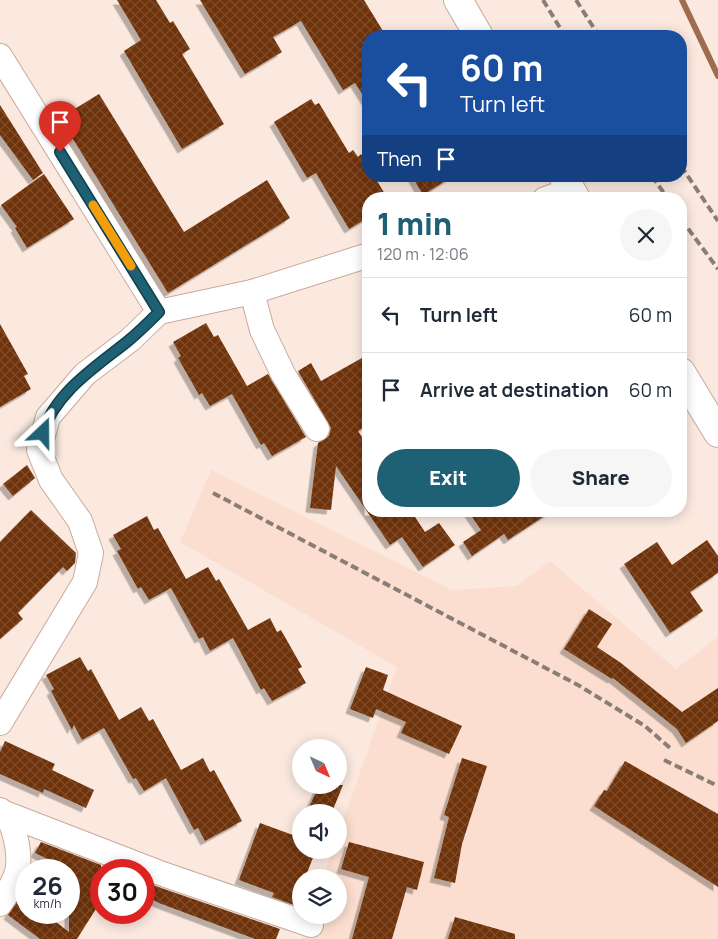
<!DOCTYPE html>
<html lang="en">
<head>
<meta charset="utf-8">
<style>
  :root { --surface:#fff; --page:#f6f6f7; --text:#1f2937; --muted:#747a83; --line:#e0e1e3; --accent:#1f6174 }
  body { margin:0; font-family:Manrope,sans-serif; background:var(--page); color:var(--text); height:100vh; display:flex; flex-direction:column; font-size:19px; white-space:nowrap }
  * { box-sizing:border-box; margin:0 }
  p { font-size:16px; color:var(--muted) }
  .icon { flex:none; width:28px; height:28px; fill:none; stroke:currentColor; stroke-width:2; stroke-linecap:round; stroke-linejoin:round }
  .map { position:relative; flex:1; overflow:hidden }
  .details { position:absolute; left:362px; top:192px; width:325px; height:325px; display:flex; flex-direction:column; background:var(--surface); border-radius:20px; box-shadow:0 2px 12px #0003 }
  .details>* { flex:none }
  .banner { position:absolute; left:362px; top:30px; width:325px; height:152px; border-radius:20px; box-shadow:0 2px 12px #0003; background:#1a4fa0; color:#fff; overflow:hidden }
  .needle { width:32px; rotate:136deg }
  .fabs { position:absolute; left:292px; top:739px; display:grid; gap:10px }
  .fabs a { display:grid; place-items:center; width:55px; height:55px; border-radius:50%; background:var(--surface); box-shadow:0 2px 12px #0003; font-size:25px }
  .speed { position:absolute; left:15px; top:859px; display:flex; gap:10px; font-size:25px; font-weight:700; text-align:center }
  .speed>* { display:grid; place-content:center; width:65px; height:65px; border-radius:50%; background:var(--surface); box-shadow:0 2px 12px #0003; line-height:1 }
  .speed small { font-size:12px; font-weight:400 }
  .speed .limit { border:8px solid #d22; background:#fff; color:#111 }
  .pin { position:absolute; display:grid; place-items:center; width:42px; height:42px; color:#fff; margin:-51px -21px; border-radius:50% 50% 50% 0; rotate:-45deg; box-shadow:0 0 5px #0007 }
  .pin .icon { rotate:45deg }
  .me { position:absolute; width:55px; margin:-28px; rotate:23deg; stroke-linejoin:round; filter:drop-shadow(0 0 4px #0008) }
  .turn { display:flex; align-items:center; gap:18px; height:105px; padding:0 15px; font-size:22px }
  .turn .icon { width:65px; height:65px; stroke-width:2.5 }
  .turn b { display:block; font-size:35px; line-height:42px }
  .then { display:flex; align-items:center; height:48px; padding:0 15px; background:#0003; gap:10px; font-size:19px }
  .round { display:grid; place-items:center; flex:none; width:52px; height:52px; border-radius:26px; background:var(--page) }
  .headline { display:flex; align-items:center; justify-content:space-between; height:85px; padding:0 15px }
  h1 { font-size:30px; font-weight:800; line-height:38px; color:var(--accent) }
  .primary-button { display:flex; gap:10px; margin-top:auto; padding:10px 15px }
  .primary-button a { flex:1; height:58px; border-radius:30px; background:var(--accent); color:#fff; font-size:20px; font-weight:800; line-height:58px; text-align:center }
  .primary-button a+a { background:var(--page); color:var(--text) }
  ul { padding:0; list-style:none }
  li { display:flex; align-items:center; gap:15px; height:75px; padding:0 15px; border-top:1px solid var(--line) }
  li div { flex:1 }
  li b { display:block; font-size:19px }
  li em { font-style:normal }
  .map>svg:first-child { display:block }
</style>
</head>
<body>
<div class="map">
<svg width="718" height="939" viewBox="0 0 718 939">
  <defs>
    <pattern id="building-cross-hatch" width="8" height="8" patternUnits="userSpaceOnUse" patternTransform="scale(1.25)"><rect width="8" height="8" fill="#6e3107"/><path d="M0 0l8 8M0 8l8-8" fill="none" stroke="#804e2c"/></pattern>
    <filter id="shadow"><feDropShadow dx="-4.5" dy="4.5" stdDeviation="0" flood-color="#0004"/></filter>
  </defs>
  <rect width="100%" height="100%" fill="#fbe9e0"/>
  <path fill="#fbdecf" d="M211 470 452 590 517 586 550 561 676 669 718 637V939H302L310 915H339V878L323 877 333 850H339V832L397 667 180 542Z"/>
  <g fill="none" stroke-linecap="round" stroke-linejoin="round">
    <path stroke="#a06c50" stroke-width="6" d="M682 0 718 76"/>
  </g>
  <g fill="url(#building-cross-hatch)" filter="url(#shadow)">
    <path d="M117 0H156L170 23 173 21 190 49 182 54 224 124 182 149 124 51 141 40Z"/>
    <path d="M200 0H364L386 36H369V105L355 83 343 90 301 21 273 37 282 52 245 74Z"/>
    <path d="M99 94 184 232 267 180 290 218 168 293 60 118Z"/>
    <path d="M311 99 315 105 319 103 349 153 353 150 358 157 361 154 369 167V176H374L388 199H369V217L349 229 316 173 307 178 274 122Z"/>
    <path d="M0 105 43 173 33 180 0 135Z"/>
    <path d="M44 174 74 219 27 248 15 228 17 227 1 205Z"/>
    <path d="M412 176H453L423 195Z"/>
    <path d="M206 323 214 337 218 335 247 386 268 374 306 437 272 456 264 443 261 445 232 394 210 406 202 393 199 395 178 358 181 356 173 342Z"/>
    <path d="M0 324 28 374 24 376 31 389 0 407Z"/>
    <path d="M369 354V424L358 431 369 448V511H411L425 532 439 523 455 545 423 567 402 537 390 545 336 466 331 510 310 508 318 443 329 436 331 428 298 371 311 363 321 381Z"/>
    <path d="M27 465 35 478 13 496 3 484Z"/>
    <path d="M31 510 76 553 75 563 67 571 63 567 18 613 23 619 0 639V542Z"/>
    <path d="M468 511H552L508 540 504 534 472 556 463 542 481 530Z"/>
    <path d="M147 516 154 530 158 528 186 579 208 567 216 581 219 579 248 630 270 618 277 632 281 630 302 667 298 669 306 683 272 701 264 688 261 690 233 638 210 651 203 637 199 639 171 588 149 600 141 587 138 589 117 551 121 549 113 535Z"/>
    <path d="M707 540 718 556V573L690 592 703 611 670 633 624 564 657 542 672 565Z"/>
    <path d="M589 609 612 624 597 647 621 663 682 712 718 688V721L686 743 677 729 613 678 612 679 564 649Z"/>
    <path d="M80 657 88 671 91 669 119 720 141 707 149 721 153 719 181 770 203 758 210 772 214 770 242 821 205 841 198 828 194 830 166 778 144 791 136 778 133 779 104 728 82 740 74 725 72 730 51 691 54 689 46 675Z"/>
    <path d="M366 667 388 675 383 690 462 726 449 754 401 733 406 722 376 709 373 718 350 709Z"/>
    <path d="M5 741 55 764 52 770 94 790 86 808 44 789 43 793 0 774V752Z"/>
    <path d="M462 758 487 766 462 844 455 883 434 878 449 817 444 815Z"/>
    <path d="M625 761 718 814V887L594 806 604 790 607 791Z"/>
    <path d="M319 785H343L332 812H307Z"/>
    <path d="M260 823 301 838V850H316L305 878H301V887L294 905 272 897 274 893 239 880Z"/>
    <path d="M41 842 101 865V901L77 939H40L8 915 26 886V912H43L69 932V869L35 853Z"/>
    <path d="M349 842 424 862 417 890 407 887 392 939H352L369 877 341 869Z"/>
    <path d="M144 882 280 929 276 939H255L159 903 144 895Z"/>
    <path d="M455 917 515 934V939H448Z"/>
  </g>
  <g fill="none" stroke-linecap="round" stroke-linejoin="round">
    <defs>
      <g id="minor">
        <path d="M0 56 159 312"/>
        <path d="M545 199 571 190"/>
        <path d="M252 292 262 330 283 374 317 429"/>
        <path d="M0 723 85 582 91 553 80 521 51 480 39 450 48 417 85 374 130 340 159 312 252 292 369 255"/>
        <path d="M0 810C15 819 21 856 17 872 14 882 6 896 0 904"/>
        <path d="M7 814 157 872 311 925"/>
      </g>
      <g id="primary">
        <path d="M458 0 479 36"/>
        <path d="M563 176 576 199"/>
        <path d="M681 372 718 433"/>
      </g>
    </defs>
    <use href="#minor" stroke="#c7ab9c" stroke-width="26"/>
    <use href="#primary" stroke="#c7ab9c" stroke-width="30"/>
    <use href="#minor" stroke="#fff" stroke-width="24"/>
    <use href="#primary" stroke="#fff" stroke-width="28"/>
    <g stroke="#8b7d76" stroke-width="4" stroke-dasharray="8 4" stroke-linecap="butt">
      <path d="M543 0 565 36"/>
      <path d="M576 0 599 36"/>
      <path d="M681 166 718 221"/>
      <path d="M652 176 668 199"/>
      <path d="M681 219 718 269"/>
      <path d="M213 493 578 685 645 726 670 748"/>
      <path d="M664 760 718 786"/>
    </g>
  </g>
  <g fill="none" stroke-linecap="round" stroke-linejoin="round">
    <defs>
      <path id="route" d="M43 433C54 393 97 366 128 341 139 332 149 322 159 312L60 152"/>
    </defs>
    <use href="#route" stroke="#143f4b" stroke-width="12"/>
    <use href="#route" stroke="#1f6174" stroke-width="9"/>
    <path stroke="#f59e0b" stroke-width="9" d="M93 205 131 266"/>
  </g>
</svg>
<div class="fabs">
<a><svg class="needle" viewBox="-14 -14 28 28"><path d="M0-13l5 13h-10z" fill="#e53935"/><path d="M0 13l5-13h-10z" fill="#747a83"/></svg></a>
<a><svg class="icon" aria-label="sound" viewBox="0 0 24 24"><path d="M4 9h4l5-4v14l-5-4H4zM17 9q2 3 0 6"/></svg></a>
<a><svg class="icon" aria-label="layers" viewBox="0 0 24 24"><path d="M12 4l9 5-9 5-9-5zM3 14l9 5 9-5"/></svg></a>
</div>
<div class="speed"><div>26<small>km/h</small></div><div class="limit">30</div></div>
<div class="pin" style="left:60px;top:152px;background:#d93025"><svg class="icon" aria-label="arrive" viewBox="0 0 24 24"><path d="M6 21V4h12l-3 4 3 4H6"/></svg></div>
<svg class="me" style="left:43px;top:433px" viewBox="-20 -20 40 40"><path d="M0-17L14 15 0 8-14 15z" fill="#1f6174" stroke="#fff" stroke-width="4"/></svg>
<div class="banner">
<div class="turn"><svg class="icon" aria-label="left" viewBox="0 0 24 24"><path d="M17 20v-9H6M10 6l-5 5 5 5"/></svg><div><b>60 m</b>Turn left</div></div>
<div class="then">Then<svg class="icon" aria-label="arrive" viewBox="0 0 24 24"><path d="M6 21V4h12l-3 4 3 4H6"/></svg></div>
</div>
<section class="details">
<div class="headline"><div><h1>1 min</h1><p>120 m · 12:06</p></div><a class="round"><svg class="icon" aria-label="close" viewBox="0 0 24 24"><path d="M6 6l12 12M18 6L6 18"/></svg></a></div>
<ul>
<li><svg class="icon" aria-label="left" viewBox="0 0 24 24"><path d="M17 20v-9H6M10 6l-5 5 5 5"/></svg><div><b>Turn left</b></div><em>60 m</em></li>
<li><svg class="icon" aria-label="arrive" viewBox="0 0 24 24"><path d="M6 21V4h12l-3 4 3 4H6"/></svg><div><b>Arrive at destination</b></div><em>60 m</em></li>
</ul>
<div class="primary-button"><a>Exit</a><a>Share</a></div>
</section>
</div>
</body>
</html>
